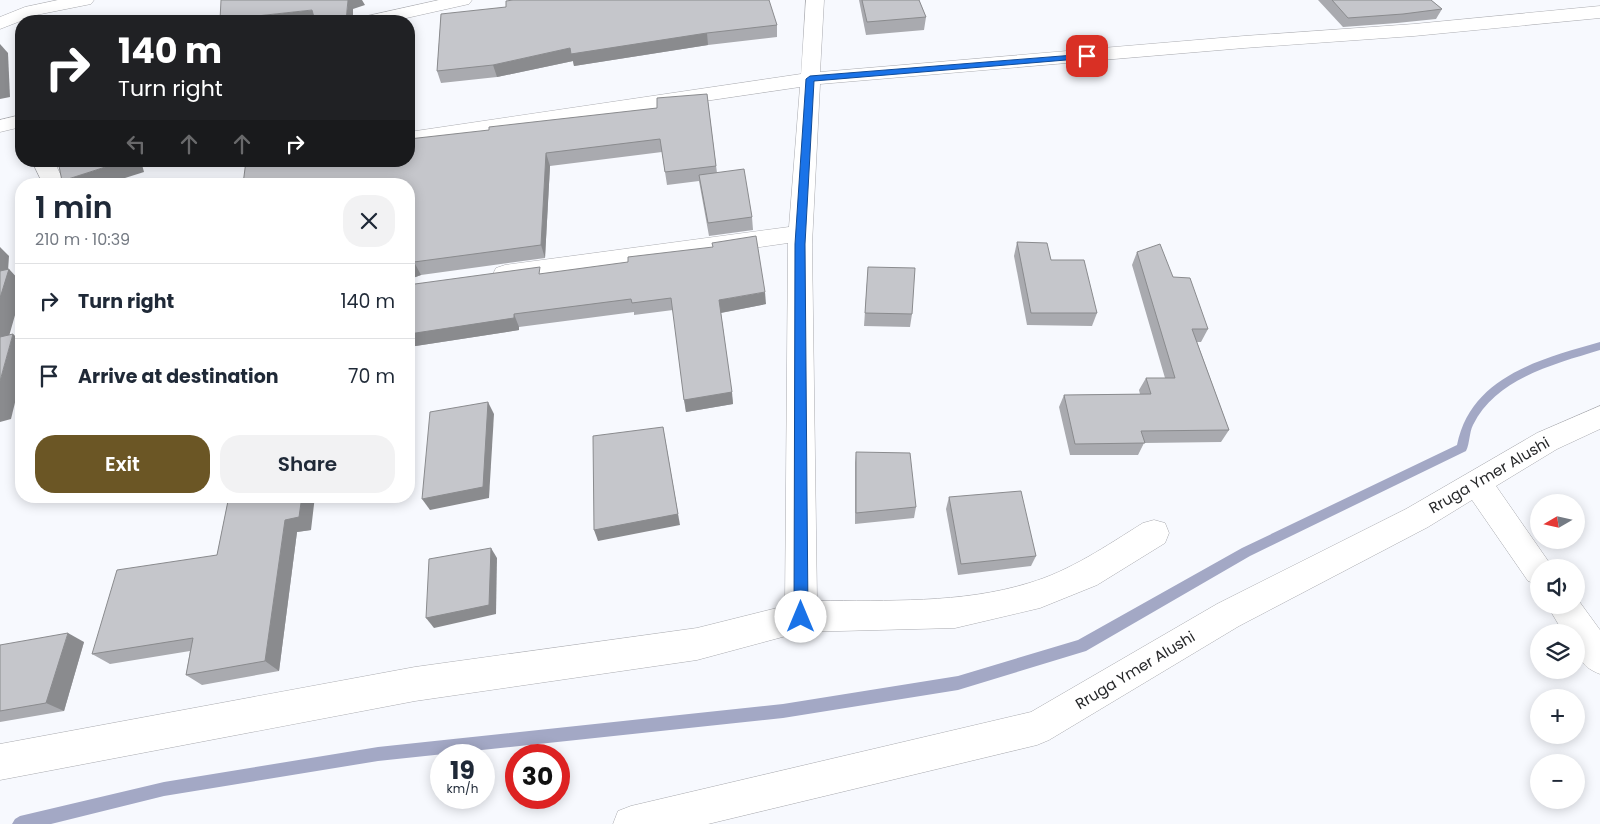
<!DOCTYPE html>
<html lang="en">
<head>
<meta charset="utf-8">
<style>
  :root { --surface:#fff; --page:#f2f2f3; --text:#1f2937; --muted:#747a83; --line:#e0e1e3; --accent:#6b5625 }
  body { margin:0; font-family:Poppins,sans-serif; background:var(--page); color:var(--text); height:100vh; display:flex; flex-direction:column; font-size:19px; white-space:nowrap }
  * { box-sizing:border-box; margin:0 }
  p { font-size:16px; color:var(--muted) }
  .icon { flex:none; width:28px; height:28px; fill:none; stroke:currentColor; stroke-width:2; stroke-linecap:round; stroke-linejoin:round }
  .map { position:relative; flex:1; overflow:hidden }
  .sheet { position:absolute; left:15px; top:178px; width:400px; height:325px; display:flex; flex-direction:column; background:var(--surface); border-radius:20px; box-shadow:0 2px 12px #0003 }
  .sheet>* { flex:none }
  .hud { position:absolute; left:15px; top:15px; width:400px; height:152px; border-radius:20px; box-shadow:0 2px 12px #0003; background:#202124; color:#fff; overflow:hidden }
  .needle { width:32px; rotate:261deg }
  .tools { position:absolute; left:1530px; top:494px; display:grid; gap:10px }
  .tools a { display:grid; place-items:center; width:55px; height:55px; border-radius:50%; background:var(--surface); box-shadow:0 2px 12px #0003; font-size:25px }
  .speed { position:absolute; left:430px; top:744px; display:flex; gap:10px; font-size:25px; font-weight:700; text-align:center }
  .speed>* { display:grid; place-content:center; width:65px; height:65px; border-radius:50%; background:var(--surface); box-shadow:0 2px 12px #0003; line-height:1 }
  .speed small { font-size:12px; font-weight:400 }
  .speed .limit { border:8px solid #d22; background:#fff; color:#111 }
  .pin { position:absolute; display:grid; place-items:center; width:42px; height:42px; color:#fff; margin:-21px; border-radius:10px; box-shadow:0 2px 8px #0006 }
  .me { position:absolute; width:55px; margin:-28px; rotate:0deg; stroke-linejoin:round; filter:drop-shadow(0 0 4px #0008) }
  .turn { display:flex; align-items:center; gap:18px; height:105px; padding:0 20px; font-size:22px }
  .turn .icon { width:65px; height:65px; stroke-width:2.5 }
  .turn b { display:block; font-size:35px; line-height:42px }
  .lanes { display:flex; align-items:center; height:48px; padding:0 20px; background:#0003; justify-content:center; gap:25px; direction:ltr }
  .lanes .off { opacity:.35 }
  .round { display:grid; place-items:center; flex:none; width:52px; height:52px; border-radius:20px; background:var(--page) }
  .headline { display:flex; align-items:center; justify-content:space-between; height:85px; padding:0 20px }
  h1 { font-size:30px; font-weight:600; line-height:38px }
  .action { display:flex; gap:10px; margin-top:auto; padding:10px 20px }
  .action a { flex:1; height:58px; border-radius:20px; background:var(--accent); color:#fff; font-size:20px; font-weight:600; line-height:58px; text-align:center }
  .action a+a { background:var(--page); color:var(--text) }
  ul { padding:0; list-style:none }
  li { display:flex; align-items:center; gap:15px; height:75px; padding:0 20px; border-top:1px solid var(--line) }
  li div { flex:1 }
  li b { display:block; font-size:19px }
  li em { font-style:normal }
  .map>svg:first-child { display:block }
</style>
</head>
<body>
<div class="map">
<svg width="1600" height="824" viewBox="0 0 1600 824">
  <rect width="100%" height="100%" fill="#f7f9fe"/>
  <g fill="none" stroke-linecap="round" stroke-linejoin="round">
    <path fill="#a3a8c5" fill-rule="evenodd" d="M1600 342V350C1555 364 1496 378 1473 425 1469 433 1470 443 1466 451L1250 556 1086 651 958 690 783 718 378 761 164 796 51 824H12L15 819 20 816 164 782 378 747 783 704 958 676 1078 640 1242 548 1457 445C1471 376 1541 359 1600 342Z"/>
    <defs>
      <g id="minor">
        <path d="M58 0H94L91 4 36 15 0 29V17L25 7Z"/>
        <path d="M439 0H472L469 4 393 21H361L363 17Z"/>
        <path d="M806 0H824L820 72 1244 36 1414 24 1600 6V18L1414 36 1244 48 820 84 812 244 817 601C887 600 961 604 1029 583 1070 571 1106 546 1143 523L1154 520 1165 523 1169 533 1165 543 1097 585 1040 608 955 628 801 632 697 660 415 701 0 780V744L415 667 697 628 785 606 788 243 505 283 496 280 493 274 496 268 505 265 789 227 800 87 414 144 409 142V132L801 74Z"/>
        <path d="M21 115V127L0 132V120Z"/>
        <path d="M32 161H54L65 184H43Z"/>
        <path d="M1600 406V429L1557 449 1496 486 1553 568H1539V585L1528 581 1472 500 1428 527 1239 626 1049 740 1037 745 708 824H613L618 811 631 806 1031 712 1217 604 1406 509 1537 433Z"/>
        <path d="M1576 597 1600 630V674C1579 666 1576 654 1576 632H1563L1547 605H1576Z"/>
      </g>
    </defs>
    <use href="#minor" stroke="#a9aaaf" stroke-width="1"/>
    <use href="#minor" fill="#fff" fill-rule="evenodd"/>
  </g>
  <g fill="#a9aaaf">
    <path d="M859 0H919L926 17 924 30 866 35Z"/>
    <path d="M1318 0H1431L1442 9 1436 19 1397 23 1343 27Z"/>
    <path d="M441 14 777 25V37L708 45 574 66 573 61 497 77 441 83 437 71Z"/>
    <path d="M707 94 717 173 752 217 753 230 709 236 699 181 667 185 662 152 550 166 545 258 421 275 410 279 409 282 415 284 542 274 766 304 721 313 733 404 686 412 673 310 634 315V312L519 327V330L409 347V184L489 130 657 108Z"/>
    <path d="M1017 242 1051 260 1097 313 1092 326 1027 325 1014 256Z"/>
    <path d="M1137 252 1173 277 1208 329 1201 342H1197L1229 430 1221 442 1144 443 1138 455H1070L1059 407 1064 395 1140 394 1139 390 1146 378H1165L1132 265Z"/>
    <path d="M868 267 912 314 910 327 864 326Z"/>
    <path d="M856 452 916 507 914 518 855 524V463Z"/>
    <path d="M229 496 311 530 297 532 279 671 202 685 186 675 190 651 110 664 92 654 217 555Z"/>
    <path d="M949 497 1036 556 1031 566 958 575 946 509Z"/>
    <path d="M84 642 64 711 0 722V645Z"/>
  </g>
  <g fill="#8a8b8e">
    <path d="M348 0H362L365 5 353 9V21H346Z"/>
    <path d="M312 10 318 21H221L220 20Z"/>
    <path d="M707 33 708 45 574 66 573 61 497 77 493 65 570 48Z"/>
    <path d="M0 44 8 53 10 97 0 99Z"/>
    <path d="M546 153 550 166 545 258 541 245Z"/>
    <path d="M124 161H141L144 172 106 184H65L62 181Z"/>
    <path d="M0 247 9 256 8 271 9 269 21 282V294L4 354 0 350Z"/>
    <path d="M414 262 421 275 410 279 409 283V265Z"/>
    <path d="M765 292 766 304 720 313 719 300Z"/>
    <path d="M514 314 519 327V330L409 347V334Z"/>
    <path d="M13 334 21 341V378L11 419 0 422V381Z"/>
    <path d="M732 392 733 404 686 412 684 400Z"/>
    <path d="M488 402 494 414 489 498 430 510 422 499Z"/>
    <path d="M663 427 680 525 598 541 594 530Z"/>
    <path d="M302 496H315L311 530 297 532 279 671 265 661 285 520Z"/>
    <path d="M491 548 497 558 496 614 434 628 426 618Z"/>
    <path d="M68 633 84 642 64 711 46 703Z"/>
  </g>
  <g fill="#c5c6cb" stroke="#8a8b8e">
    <path d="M221 0H348L346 21H315L312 10 220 20Z"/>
    <path d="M513 0H769L777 25 707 33 571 54 570 48 493 65 437 71 441 14 506 7V1Z"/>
    <path d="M862 0H919L926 17 867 22Z"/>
    <path d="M1332 0H1431L1442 9 1403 14 1348 18Z"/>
    <path d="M707 94 716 166 665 172 660 139 546 153 541 245 414 262 409 265V184H243L246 161H409V139L489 130V127L657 108V98Z"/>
    <path d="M58 161H124L62 181Z"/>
    <path d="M744 169 752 217 708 223 699 175Z"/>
    <path d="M756 236 765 292 719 300 732 392 684 400 671 298 632 303 631 299 514 314V318L409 334V282L415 284 540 267 539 274 628 262V257L713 247 712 243Z"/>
    <path d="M1017 242 1047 243 1051 260H1084L1097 313H1031Z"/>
    <path d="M1160 244 1173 277 1190 278 1208 329H1192L1229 430 1141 431 1145 443 1075 444 1064 395 1151 394 1146 378H1175L1137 252Z"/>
    <path d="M868 267 915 268 912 314 865 313Z"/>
    <path d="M9 269 0 298V271Z"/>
    <path d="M13 334 0 381V337Z"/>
    <path d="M488 402 483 487 422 499 430 412Z"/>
    <path d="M663 427 678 514 594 530 593 436Z"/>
    <path d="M856 452 910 453 916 507 856 513Z"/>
    <path d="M1021 491 1036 556 961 564 949 497Z"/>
    <path d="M229 496H302L299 517 285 520 265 661 186 675 193 638 92 654 117 570 217 555Z"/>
    <path d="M491 548 489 605 426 618 429 559Z"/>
    <path d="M68 633 46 703 0 711V645Z"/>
  </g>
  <path fill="#1a73e8" stroke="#114b97" d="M1087 54 1091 56 1090 58 814 81 805 244 808 617 806 621 801 623 796 621 794 617 795 244 806 79 810 76Z"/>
  <g text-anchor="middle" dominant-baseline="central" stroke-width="4" stroke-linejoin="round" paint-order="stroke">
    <g font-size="15" fill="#27282a" stroke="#fff">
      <text transform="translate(1489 475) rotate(-30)">Rruga Ymer Alushi</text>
      <text transform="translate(1135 670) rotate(-31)">Rruga Ymer Alushi</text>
    </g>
  </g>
</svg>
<div class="tools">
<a><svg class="needle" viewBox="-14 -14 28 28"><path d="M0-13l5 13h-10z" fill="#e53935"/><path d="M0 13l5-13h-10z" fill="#747a83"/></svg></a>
<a><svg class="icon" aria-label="sound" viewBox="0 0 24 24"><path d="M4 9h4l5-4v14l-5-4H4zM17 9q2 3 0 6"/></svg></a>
<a><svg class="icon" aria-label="layers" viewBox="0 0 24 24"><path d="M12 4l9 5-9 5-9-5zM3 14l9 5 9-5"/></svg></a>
<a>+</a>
<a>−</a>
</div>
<div class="speed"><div>19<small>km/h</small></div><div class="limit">30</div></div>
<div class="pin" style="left:1087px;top:56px;background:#d93025"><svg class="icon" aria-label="arrive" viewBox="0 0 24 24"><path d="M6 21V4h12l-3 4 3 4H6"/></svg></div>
<svg class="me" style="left:801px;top:617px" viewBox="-20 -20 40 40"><circle r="19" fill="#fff"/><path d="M0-13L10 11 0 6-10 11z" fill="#1a73e8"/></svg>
<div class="hud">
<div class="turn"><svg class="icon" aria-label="right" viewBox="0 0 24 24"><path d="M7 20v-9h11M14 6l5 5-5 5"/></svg><div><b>140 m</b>Turn right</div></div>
<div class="lanes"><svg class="icon off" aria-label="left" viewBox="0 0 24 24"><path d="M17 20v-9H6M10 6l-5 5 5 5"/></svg><svg class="icon off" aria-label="ahead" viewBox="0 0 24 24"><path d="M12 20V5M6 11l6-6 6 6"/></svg><svg class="icon off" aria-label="ahead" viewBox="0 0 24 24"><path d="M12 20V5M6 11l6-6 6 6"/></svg><svg class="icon" aria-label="right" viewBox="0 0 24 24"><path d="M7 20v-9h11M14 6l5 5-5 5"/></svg></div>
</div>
<section class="sheet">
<div class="headline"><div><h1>1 min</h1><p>210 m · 10:39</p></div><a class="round"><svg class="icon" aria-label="close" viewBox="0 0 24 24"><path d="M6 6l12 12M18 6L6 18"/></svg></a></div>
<ul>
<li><svg class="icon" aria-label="right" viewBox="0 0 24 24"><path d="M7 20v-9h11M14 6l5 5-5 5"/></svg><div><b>Turn right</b></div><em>140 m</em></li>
<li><svg class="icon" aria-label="arrive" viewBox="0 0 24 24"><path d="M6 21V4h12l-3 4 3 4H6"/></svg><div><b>Arrive at destination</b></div><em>70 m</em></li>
</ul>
<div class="action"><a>Exit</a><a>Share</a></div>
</section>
</div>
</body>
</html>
